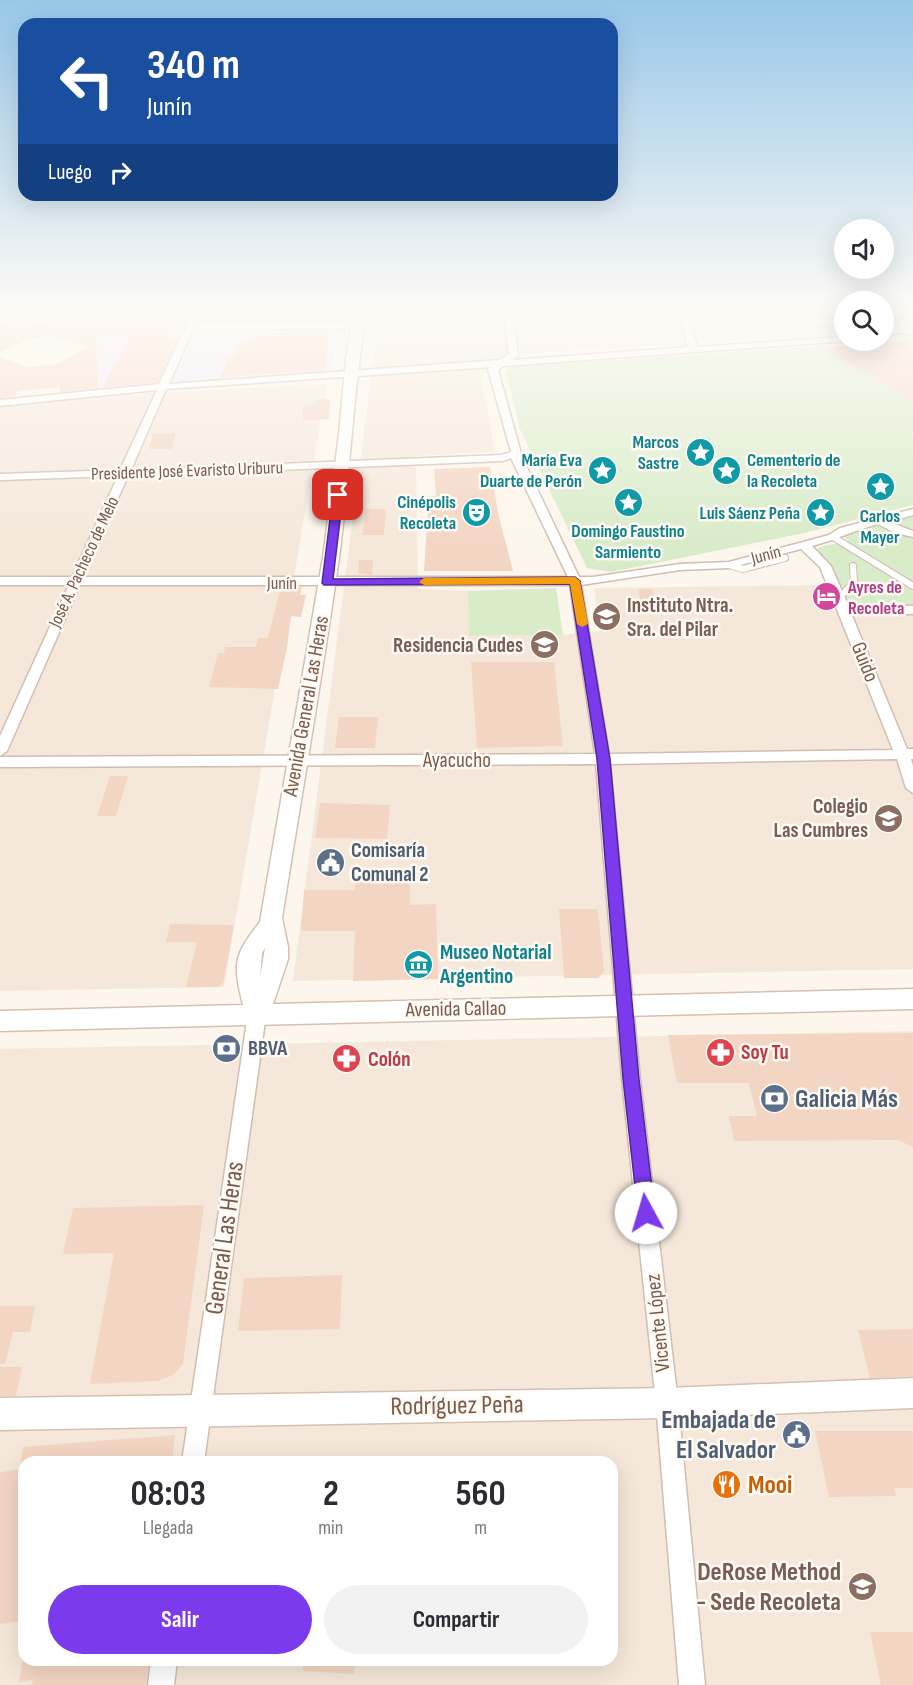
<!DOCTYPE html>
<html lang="es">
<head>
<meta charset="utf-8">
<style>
  :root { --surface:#fff; --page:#f2f2f3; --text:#2b2b33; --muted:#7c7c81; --accent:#7c3aed }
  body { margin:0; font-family:"Sofia Sans Condensed",sans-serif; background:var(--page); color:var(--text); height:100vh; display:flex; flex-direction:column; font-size:22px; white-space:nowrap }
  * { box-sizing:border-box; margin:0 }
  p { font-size:20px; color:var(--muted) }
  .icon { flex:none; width:33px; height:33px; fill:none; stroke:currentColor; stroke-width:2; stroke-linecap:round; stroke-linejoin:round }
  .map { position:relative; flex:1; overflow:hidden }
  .side { position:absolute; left:18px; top:1456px; width:600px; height:210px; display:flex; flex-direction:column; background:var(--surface); border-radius:18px; box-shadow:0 6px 24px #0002 }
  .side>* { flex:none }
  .top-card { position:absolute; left:18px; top:18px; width:600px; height:183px; border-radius:18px; box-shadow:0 6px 24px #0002; background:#1a4fa0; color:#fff; overflow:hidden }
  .fabs { position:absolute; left:834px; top:219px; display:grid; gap:12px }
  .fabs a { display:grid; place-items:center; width:60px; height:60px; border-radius:50%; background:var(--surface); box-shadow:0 6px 24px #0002; font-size:30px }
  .pin { position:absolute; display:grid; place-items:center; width:51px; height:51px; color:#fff; margin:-26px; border-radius:12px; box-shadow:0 3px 9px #0006 }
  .me { position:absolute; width:66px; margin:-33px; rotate:354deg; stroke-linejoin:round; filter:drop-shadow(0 0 4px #0008) }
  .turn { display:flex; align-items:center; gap:21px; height:126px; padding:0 30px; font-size:27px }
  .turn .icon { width:78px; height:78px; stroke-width:2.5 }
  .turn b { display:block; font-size:42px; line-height:51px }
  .then { display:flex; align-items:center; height:57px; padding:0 30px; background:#0003; gap:12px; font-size:22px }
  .eta { display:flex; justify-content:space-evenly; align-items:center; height:102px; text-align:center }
  .eta b { font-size:36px; font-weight:700; line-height:42px }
  .action { display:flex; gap:12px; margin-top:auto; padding:12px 30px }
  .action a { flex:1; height:69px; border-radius:36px; background:var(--accent); color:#fff; font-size:24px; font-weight:700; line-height:69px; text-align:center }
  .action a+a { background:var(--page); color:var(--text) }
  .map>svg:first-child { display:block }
</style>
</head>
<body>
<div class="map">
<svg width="913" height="1685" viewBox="0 0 913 1685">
  <rect width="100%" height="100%" fill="#fdf6ec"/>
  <g fill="#f5e8da" fill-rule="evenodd">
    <path d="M380 308H637L844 331V333L538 353 478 361 495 452 416 456 418 589 468 591 469 636 563 635 600 631 594 588 823 585 834 612 913 613V969L293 981Z"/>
    <path d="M327 384 224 987 0 991V408L150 393Z"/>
    <path d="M913 1031V1685H0V1049ZM24 1462H612V1660H24Z"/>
  </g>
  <g fill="#f3e8fa">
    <path d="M192 308 159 382 152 384 60 393 61 372 97 354 89 336 127 320 124 309Z"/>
    <path d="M193 329H337L331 374 180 382 172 380Z"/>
  </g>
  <g fill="#d8ecc9">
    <path d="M207 308H344L340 329H198L203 318 207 317 237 315H207L205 313Z"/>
    <path d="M820 346 913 403V432L911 433 913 435V505L804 533 611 572 587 568 520 429 506 371 513 367Z"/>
    <path d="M913 512V610L848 609 817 549C826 543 838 545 849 541L839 533Z"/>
    <path d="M556 588 563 635 469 636 468 591Z"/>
  </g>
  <g fill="#f3d5c3">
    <path d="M124 308H191L181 331 162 337H178L158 382 103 387 130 336 96 335 98 388 60 392V387L17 391 16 396 0 398V357L27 367 54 365 88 347 55 336 32 338 0 352V325L93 317 104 312 125 315Z"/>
    <path d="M330 331 324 370 221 377 228 358H233L239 342H249L251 336H271L272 333Z"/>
    <path d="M913 340V403L824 348Z"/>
    <path d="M330 399 329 419 303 420V405L315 404V400Z"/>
    <path d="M176 433 172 449H149L153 434Z"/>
    <path d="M490 467 499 517 513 571H424L429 496H436L434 469Z"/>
    <path d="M366 509H386L384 535H362Z"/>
    <path d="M359 560H373L372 575 358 573Z"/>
    <path d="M281 587H302L300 595H306L301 617 291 616 287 648 278 689 209 687 218 653H224L225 647H256L258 638H268Z"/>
    <path d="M638 589H652L656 605H641Z"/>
    <path d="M471 662H554L563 746 477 748Z"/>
    <path d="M339 717H378L375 748H335Z"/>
    <path d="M110 776H128L116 816H97Z"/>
    <path d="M320 803 390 805 387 839 315 838Z"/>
    <path d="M410 876V905L436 904 438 979 353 981 355 931H301L304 890H355V877Z"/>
    <path d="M559 909H598L604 972 598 978H564Z"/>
    <path d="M170 924 234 925 223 984 218 987H186L197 942H166Z"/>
    <path d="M913 1033V1147L898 1140 734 1141 729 1116H757L749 1083H677L668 1035Z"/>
    <path d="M204 1205 183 1364 173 1375 158 1381 90 1384 114 1253 63 1254 73 1208Z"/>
    <path d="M342 1275 340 1329 238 1331 244 1278Z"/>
    <path d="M0 1306H35L30 1332H13L5 1364H0Z"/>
    <path d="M913 1329V1376L870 1378 858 1330Z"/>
    <path d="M0 1367H22L16 1396H0Z"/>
    <path d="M815 1431H913V1488H894L896 1496 829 1497Z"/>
    <path d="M175 1435 172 1462H21L23 1447Z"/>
    <path d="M24 1469V1621L0 1624V1472Z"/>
    <path d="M870 1632H913V1685H881Z"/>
    <path d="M23 1660H149L146 1685H32L33 1680 19 1682Z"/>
    <path d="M303 1660H355L354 1674 303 1671Z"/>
  </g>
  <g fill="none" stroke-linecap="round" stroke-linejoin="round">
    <defs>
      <path id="lane-far1" d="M194 316H235"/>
      <g id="lane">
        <path d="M833 537 913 586"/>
        <path d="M729 565 743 569 785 558"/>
        <path d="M839 598 854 582 853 566"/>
      </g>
      <g id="street">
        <path d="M81 308H110L0 323V317Z"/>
        <path d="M194 308H202L195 323H357L361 326 357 329H193L169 384 500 360 509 354 503 308H511L518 355 513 360 688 347 677 308H685L697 347 844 337V340L847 341 504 366 498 370 522 457 579 577H593L680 564 729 562 829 535 840 528 913 509V515L889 522 913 531V537L895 533 878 524C855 530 835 540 812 546L831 566 848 605 913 606V614L851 613 907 749H913V759H911L913 766V793L906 788 897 759 610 764 640 1079 678 1403 705 1685H679L656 1403 622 1079 596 764 0 767V757L595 754 570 585H80L7 751 0 756V736L69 585H0V577H72L118 476 0 480V474L120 470 157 390 0 406V400L159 384ZM491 367 488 369 511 452 501 455 131 470 166 389ZM511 458 568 577H83L128 476 503 461ZM801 549 820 567 893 750 609 754 581 585 680 570 729 568Z"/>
        <path d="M892 308H900L905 330 884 338V333L896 329Z"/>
        <path d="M257 1007 263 1009 266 1014 204 1462H182L248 1014 251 1009Z"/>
        <path d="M151 1660H177L174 1685H148Z"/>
      </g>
      <g id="secondary">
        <path d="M355 308H367C353 391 350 475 339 558 322 678 301 798 282 918L288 947V959L273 1004 913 989V1009L0 1031V1011L243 1005C233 964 233 956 260 922L323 557 339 434 346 358ZM265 948 260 978 262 953Z"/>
        <path d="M687 308H727L844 321V328L693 311Z"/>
        <path d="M884 324 913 327V335L884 331Z"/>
        <path d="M913 1378V1408L667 1418 0 1430V1398L667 1388Z"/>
      </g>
    </defs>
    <use href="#lane-far1" stroke="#d1beb0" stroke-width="6"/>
    <use href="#lane" stroke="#d1beb0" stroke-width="8"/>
    <use href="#street" stroke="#d1beb0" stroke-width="3"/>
    <use href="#secondary" stroke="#d6c0b0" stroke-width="3"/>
    <use href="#lane-far1" stroke="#fff" stroke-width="4.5"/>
    <use href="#lane" stroke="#fff" stroke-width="6"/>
    <use href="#street" fill="#fff" fill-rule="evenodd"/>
    <use href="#secondary" fill="#fff" fill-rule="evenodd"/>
  </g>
  <linearGradient id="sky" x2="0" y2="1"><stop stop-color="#97c7e8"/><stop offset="0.57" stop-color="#fefbf6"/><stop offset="1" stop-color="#fefbf6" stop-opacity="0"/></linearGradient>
  <rect width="913" height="544" fill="url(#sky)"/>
  <path fill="#7c3aed" stroke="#51269a" stroke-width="1.5" d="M338 492 343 495 333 579 575 577 580 581 610 759 639 1079 655 1213 653 1219 646 1222 640 1219 638 1213 623 1079 597 759 570 584 324 585 322 583 333 495Z"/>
  <path fill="#f59e0b" d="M575 577 580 581 588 624 582 627 577 624 570 584 424 585 419 582 424 578Z"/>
  <defs>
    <symbol id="sight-disc" viewBox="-11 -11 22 22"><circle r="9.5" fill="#0f9aa8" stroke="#fffaf3"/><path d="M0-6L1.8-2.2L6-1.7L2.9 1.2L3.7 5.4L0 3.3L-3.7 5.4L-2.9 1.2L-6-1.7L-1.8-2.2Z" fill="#fff"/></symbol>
    <symbol id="theatre-disc" viewBox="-11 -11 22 22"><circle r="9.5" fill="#0f9aa8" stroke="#fffaf3"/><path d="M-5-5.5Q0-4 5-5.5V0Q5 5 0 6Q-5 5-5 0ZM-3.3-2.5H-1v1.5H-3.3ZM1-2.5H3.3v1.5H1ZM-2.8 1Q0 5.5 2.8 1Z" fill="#fff"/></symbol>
    <symbol id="hotel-disc" viewBox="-11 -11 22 22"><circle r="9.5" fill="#d1479c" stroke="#fffaf3"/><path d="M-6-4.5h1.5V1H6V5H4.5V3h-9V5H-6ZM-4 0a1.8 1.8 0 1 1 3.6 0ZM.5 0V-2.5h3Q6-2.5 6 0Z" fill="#fff"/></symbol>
    <symbol id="school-disc" viewBox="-11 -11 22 22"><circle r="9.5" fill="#8d6e63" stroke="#fffaf3"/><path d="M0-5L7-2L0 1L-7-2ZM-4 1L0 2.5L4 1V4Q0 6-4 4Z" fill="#fff"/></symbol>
    <symbol id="university-disc" viewBox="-11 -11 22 22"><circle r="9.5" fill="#8d6e63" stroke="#fffaf3"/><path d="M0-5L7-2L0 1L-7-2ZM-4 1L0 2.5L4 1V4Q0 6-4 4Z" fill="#fff"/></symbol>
    <symbol id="civic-disc" viewBox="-11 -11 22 22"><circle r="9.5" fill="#5c6f8a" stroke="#fffaf3"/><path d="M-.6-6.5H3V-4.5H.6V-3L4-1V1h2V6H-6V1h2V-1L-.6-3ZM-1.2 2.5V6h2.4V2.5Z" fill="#fff"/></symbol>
    <symbol id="museum-disc" viewBox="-11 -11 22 22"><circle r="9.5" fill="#0f9aa8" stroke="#fffaf3"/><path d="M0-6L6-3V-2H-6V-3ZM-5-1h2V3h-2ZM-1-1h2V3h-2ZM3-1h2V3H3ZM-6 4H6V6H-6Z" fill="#fff"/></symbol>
    <symbol id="bank-disc" viewBox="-11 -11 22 22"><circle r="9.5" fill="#5c6f8a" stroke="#fffaf3"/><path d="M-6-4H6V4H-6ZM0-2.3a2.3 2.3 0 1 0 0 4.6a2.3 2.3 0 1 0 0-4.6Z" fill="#fff"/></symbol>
    <symbol id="pharmacy-disc" viewBox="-11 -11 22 22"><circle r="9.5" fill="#e0444e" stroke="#fffaf3"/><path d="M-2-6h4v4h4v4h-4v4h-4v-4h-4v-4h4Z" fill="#fff"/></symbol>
    <symbol id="restaurant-disc" viewBox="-11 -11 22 22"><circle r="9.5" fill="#e8710a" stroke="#fffaf3"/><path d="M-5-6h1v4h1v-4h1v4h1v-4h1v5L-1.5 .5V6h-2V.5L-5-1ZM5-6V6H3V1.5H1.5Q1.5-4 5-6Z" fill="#fff"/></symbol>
  </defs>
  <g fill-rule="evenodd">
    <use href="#sight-disc" x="684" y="436" width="33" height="33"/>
    <use href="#sight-disc" x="586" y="454" width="33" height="33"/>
    <use href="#sight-disc" x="710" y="454" width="33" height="33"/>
    <use href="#sight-disc" x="864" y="470" width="33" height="33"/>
    <use href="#sight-disc" x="612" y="486" width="33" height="33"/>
    <use href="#theatre-disc" x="460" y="496" width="33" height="33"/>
    <use href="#sight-disc" x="804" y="496" width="33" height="33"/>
    <use href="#hotel-disc" x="810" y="580" width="33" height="33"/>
    <use href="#school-disc" x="590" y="600" width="33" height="33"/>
    <use href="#university-disc" x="528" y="628" width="33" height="33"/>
    <use href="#school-disc" x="872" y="802" width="33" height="33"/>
    <use href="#civic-disc" x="314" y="846" width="33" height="33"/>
    <use href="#museum-disc" x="402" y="948" width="33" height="33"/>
    <use href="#bank-disc" x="210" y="1032" width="33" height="33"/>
    <use href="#pharmacy-disc" x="704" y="1036" width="33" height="33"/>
    <use href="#pharmacy-disc" x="330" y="1042" width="33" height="33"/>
    <use href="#bank-disc" x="758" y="1082" width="33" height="33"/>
    <use href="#civic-disc" x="780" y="1418" width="33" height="33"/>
    <use href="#restaurant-disc" x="710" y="1468" width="33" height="33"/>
    <use href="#university-disc" x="846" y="1570" width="33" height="33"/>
  </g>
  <g text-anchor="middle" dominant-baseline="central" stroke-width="5" stroke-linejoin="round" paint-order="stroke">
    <g font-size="18" font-weight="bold" fill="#0d838f" stroke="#fffaf3" text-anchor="end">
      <text x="679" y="442">Marcos<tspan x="679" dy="21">Sastre</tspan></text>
      <text x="582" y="460">María Eva<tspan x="582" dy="21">Duarte de Perón</tspan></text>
      <text x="747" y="460" text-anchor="start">Cementerio de<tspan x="747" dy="21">la Recoleta</tspan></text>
      <text x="456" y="502">Cinépolis<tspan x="456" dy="21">Recoleta</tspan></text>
      <text x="800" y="513">Luis Sáenz Peña</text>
      <text x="880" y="516" text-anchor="middle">Carlos<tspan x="880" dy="21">Mayer</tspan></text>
      <text x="628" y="531" text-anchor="middle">Domingo Faustino<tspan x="628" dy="21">Sarmiento</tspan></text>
    </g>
    <g font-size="18" fill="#7a5c4d" stroke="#fffaf3">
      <text transform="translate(187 471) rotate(-2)">Presidente José Evaristo Uriburu</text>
      <text transform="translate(766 555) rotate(-15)">Junín</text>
      <text transform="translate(84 562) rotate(-65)">José A. Pacheco de Melo</text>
      <text x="282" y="583">Junín</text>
    </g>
    <g font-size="18" font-weight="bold" fill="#b23c85" stroke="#fffaf3" text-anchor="start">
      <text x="848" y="587">Ayres de<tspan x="848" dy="21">Recoleta</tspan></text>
    </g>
    <g font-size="21" font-weight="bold" fill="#785e54" stroke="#fffaf3" text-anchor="end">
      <text x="627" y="605" text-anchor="start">Instituto Ntra.<tspan x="627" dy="24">Sra. del Pilar</tspan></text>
      <text x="523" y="645">Residencia Cudes</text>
      <text x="868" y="806">Colegio<tspan x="868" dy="24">Las Cumbres</tspan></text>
    </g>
    <g font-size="21" fill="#7a5c4d" stroke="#fffaf3">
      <text transform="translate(865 662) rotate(68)">Guido</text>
      <text transform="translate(306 706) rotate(-80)">Avenida General Las Heras</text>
      <text x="457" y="760">Ayacucho</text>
      <text transform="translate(456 1009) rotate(-1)">Avenida Callao</text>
      <text transform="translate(658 1323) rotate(-96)">Vicente López</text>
    </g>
    <g font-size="21" font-weight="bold" fill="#4e5e75" stroke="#fffaf3" text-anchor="start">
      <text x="351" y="850">Comisaría<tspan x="351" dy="24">Comunal 2</tspan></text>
      <text x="248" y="1048">BBVA</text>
    </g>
    <g font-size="21" font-weight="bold" fill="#0d838f" stroke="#fffaf3" text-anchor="start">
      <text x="440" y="952">Museo Notarial<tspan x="440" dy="24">Argentino</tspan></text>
    </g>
    <g font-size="21" font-weight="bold" fill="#be3a42" stroke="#fffaf3" text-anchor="start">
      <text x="741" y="1052">Soy Tu</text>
      <text x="368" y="1059">Colón</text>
    </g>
    <g font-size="26" font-weight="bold" fill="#4e5e75" stroke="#fffaf3" text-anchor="start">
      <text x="795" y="1099">Galicia Más</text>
      <text x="776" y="1420" text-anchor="end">Embajada de<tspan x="776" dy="30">El Salvador</tspan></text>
    </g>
    <g font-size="26" fill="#7a5c4d" stroke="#fffaf3">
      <text transform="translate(225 1238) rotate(-82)">General Las Heras</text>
      <text transform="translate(457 1406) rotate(-1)">Rodríguez Peña</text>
    </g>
    <g font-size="26" font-weight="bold" fill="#c56008" stroke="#fffaf3" text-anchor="start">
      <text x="748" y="1485">Mooi</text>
    </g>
    <g font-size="26" font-weight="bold" fill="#785e54" stroke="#fffaf3" text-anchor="end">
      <text x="841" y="1572">DeRose Method<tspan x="841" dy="30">- Sede Recoleta</tspan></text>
    </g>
  </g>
</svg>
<div class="fabs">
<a><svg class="icon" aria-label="sound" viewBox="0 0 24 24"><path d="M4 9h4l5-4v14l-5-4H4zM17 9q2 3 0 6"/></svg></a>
<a><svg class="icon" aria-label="search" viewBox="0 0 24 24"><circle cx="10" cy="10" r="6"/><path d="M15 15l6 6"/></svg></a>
</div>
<div class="pin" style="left:338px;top:495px;background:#d93025"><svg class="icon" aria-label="arrive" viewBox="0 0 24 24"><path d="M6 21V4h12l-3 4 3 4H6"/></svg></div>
<svg class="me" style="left:646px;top:1213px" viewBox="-20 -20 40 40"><circle r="19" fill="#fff"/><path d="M0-13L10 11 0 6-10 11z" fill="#7c3aed"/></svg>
<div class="top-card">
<div class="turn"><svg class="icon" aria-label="left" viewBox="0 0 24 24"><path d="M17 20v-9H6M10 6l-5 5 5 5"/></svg><div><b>340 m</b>Junín</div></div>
<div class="then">Luego<svg class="icon" aria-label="right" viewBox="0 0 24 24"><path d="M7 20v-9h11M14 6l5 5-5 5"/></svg></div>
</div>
<section class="side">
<div class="eta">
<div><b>08:03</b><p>Llegada</p></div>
<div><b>2</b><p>min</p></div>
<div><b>560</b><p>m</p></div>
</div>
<div class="action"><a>Salir</a><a>Compartir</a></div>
</section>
</div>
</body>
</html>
